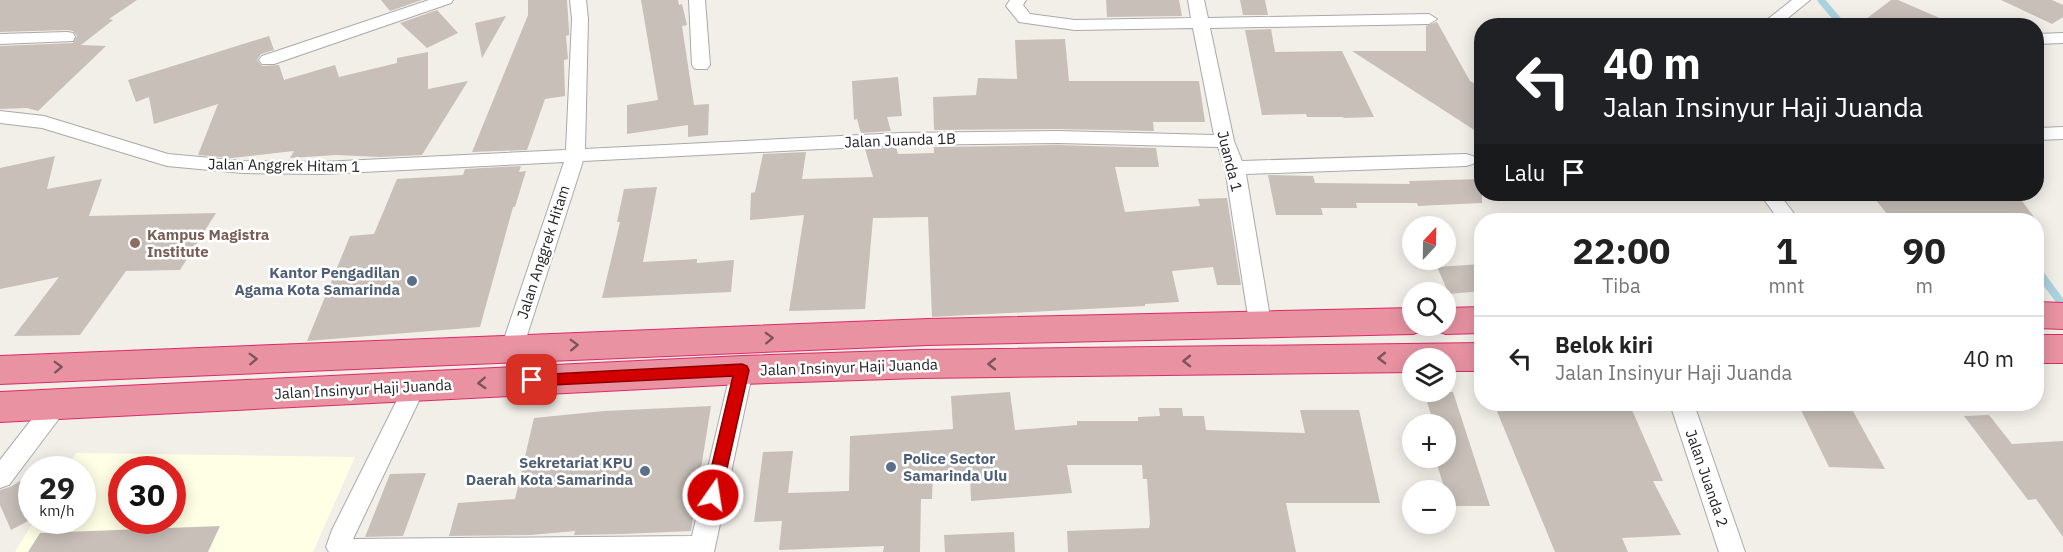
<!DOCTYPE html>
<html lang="id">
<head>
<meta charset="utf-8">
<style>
  :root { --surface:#fff; --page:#f6f6f6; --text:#222; --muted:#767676; --line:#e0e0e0 }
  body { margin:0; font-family:"IBM Plex Sans",sans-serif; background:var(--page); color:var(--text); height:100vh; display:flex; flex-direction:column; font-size:22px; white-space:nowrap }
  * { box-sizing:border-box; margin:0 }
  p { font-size:20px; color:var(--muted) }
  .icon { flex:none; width:33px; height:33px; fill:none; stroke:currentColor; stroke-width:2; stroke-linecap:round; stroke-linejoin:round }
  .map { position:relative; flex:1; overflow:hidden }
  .details { position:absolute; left:1474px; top:213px; width:570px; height:198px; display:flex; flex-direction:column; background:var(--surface); border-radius:24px; box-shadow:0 3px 15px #0003 }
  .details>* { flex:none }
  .guide { position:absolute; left:1474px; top:18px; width:570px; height:183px; border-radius:24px; box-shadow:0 3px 15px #0003; background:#202124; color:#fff; overflow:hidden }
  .needle { width:39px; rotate:22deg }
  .fabs { position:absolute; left:1402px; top:216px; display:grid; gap:12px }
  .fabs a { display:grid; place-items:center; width:54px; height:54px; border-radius:50%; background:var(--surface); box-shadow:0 3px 15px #0003; font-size:30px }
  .speed { position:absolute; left:18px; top:456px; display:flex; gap:12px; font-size:30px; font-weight:700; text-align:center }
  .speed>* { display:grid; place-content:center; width:78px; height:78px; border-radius:50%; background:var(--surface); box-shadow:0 3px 15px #0003; line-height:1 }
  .speed small { font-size:15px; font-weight:400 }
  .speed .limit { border:9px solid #d22; background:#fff; color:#111 }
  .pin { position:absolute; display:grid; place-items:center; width:51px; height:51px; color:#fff; margin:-26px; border-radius:12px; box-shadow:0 3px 9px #0006 }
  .me { position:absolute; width:66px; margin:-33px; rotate:13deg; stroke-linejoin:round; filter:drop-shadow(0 0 4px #0008) }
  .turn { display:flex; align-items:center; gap:21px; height:126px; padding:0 30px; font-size:27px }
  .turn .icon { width:78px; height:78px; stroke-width:2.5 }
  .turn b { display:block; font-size:42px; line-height:51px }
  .then { display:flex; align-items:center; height:57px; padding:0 30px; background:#0003; gap:12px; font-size:22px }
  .eta { display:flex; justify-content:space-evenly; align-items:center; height:102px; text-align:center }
  .eta b { font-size:36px; font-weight:700; line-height:42px }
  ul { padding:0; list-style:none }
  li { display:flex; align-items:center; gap:18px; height:84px; padding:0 30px; border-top:2px solid var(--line) }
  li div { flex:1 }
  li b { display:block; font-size:22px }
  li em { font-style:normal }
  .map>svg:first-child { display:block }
</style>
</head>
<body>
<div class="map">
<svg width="2063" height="552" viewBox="0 0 2063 552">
  <rect width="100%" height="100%" fill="#f2efe9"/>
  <path fill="#ffffe5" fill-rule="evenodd" d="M76 453 355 457 313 552H15L34 521 82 520V470L66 469ZM122 470H172V520H122Z"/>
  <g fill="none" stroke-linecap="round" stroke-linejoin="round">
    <path stroke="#aad3df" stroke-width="7" d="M1821 0 1843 26"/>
    <path stroke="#aad3df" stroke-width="8" d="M2037 270 2063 305"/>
  </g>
  <g fill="#c7bfb8">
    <path d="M0 0H137L109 19 113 20 81 45 106 46 38 111 27 108 0 109V46L73 43 77 36 73 31 67 30 0 32Z"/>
    <path d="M381 0H422L390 11Z"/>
    <path d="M528 0H567L569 30V35L566 36 568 59 564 60 565 96 545 99 527 150 472 152 528 15Z"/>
    <path d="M641 0H678L679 5 682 4 687 25 682 26 694 105 709 104 708 135 688 137V125L627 134V105L658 100Z"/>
    <path d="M1106 0H1179L1182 16 1107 17Z"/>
    <path d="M1240 0H1265L1268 15H1243Z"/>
    <path d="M1891 0H1898L1958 26H1857Z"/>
    <path d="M2001 0H2052L2063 5V17L2052 24Z"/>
    <path d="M437 10 458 33 427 48 400 23Z"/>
    <path d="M506 16 482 58 475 23Z"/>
    <path d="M1437 22 1470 81 1482 88V135L1352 51H1426V26Z"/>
    <path d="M1271 29 1275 52 1342 51 1374 117 1344 118 1343 117H1307L1306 114 1262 115 1245 30Z"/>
    <path d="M269 36 274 50 261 54 257 60 262 66 279 65 284 80 335 65 339 77 397 63V58L428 52V89L468 81 422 155 380 157 336 155 290 158 294 151 232 158 198 155 218 104 154 124 149 97 136 102 128 80Z"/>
    <path d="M1065 39 1069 81H1199L1205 122H1153L1154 131 1058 129 934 130 933 97 976 95 978 78 1017 79 1015 40Z"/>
    <path d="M898 77 902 116 887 117 891 131 861 133 857 119 854 120 852 81Z"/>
    <path d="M1058 145 1156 148 1159 167H1115L1125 212 1200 206 1198 199 1227 198 1241 285H1217L1213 267 1172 271 1179 302 1145 304V306L932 317 928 217 873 218 865 309 789 311 804 215 750 220 751 193 755 192 763 154 806 152 802 179 873 177 865 149 896 147 898 154 934 153V147Z"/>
    <path d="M55 156 47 189 102 179 89 216 216 213 180 270 126 271 80 335 14 336 59 277 0 289V168Z"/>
    <path d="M521 166 519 172 526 171 515 207H513L480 327 307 341 350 236 374 234 397 179 463 175 465 169Z"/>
    <path d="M1268 175 1313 176 1315 183 1410 184 1409 181 1482 179V203L1418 206 1417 203H1356L1357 208H1321L1323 215H1276Z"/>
    <path d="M657 187 643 262 697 259V263L734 260 731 292 602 298 620 222H617L624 189Z"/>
    <path d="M1871 194H2017L2036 220H1892Z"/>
    <path d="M1482 264V291L1449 294 1437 267Z"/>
    <path d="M1010 392 1015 430 1077 425V421H1138V417L1160 416 1159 408H1182L1183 416H1204L1206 430 1305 433 1300 410H1359L1380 503H1286L1296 552H1068L1067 531 1149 528 1150 524 1147 479H1143L1142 465H1067L1072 493 971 501 970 473 933 474 932 499H921L920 552H883L884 546 779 550 782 521 754 522 763 452 793 451 788 493 849 491 850 436 953 429 951 396Z"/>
    <path d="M1424 392H1453L1490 506H1450L1435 458H1446V424H1434Z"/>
    <path d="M1494 404 1601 405 1603 410H1632L1663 481H1653L1681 535 1622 538 1628 552H1555Z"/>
    <path d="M1798 404H1849L1885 469 1829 467Z"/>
    <path d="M711 406 691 531 623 534 574 535 575 531 531 535 449 536 458 503 515 499 534 418 604 411Z"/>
    <path d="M1989 415 2012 444 2063 441V537L2036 499 2028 500 1964 416Z"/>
    <path d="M426 473 403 536 365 537 390 474Z"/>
    <path d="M32 474V519L11 530 0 505V490L10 487Z"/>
    <path d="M220 526 208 552H28L40 533Z"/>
    <path d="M1014 532 1015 552H945L944 535Z"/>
  </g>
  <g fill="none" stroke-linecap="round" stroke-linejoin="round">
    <defs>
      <g id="street">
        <path d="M429 0H453L451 3 274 64H262L259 60 262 56Z"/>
        <path d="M570 0H586L588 19 585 149 900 133 1058 131 1214 135 1193 28 1075 30 1019 22 1006 6 1010 0H1026L1023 5 1030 14 1075 20 1191 18 1188 0H1204L1208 18 1429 14 1437 19 1429 24 1210 28 1234 141 1242 161 1466 154 1473 156 1476 160 1473 164 1466 166 1246 174 1271 323 1268 329 1260 331 1252 329 1249 323 1225 168 1218 147 1058 143 900 145 583 161 523 348 520 354 512 357 504 354 501 348 564 162 322 174 243 173 167 166 42 128 0 123V111L44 116 168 154 243 161 322 162 566 150 572 19Z"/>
        <path d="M689 0H705L710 65 707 69H695L692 65Z"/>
        <path d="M1792 0H1810L1778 26H1759Z"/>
        <path d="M67 32 73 33 75 37 73 41 0 44V34Z"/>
        <path d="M2063 33V43L2037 44V34Z"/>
        <path d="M2063 127V139L2037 140V128Z"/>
        <path d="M1760 194H1779L1799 220H1779Z"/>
        <path d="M742 361 750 364 753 370 714 552H329L326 547 332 530 407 380 415 377 423 380 426 386 353 539 692 536 731 370 734 364Z"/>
        <path d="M56 396 64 398 68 405 64 412 9 485 0 488V460L48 398Z"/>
        <path d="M1670 404H1694L1745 552H1719Z"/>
      </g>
      <g id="highway">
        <path d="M2037 302 2063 303V329L2037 328Z"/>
        <path d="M1482 307V333L1446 334 1434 330 1431 326H1446V308Z"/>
        <path d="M1413 308V326H1428L1425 330 1413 334 928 345 0 384V356L928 319Z"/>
        <rect x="2037" y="335" width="26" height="28"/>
        <path d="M1482 343V371H1446V358H1413V372L920 378 742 384 0 422V392L742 356 920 350Z"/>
      </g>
    </defs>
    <use href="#street" stroke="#a9a9a9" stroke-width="2"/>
    <use href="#highway" stroke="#dc2a67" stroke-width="2"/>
    <use href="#street" fill="#fff" fill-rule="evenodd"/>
    <use href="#highway" fill="#e892a2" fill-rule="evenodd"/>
  </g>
  <defs><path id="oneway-chevron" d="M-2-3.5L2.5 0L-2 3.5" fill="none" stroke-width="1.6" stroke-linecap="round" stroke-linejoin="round" transform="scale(1.5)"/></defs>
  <g stroke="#7b545c">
    <use href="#oneway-chevron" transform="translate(769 338) rotate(-2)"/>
    <use href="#oneway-chevron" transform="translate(574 345) rotate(-2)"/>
    <use href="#oneway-chevron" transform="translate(1382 358) rotate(179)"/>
    <use href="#oneway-chevron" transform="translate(253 359) rotate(-2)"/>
    <use href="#oneway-chevron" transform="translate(1187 361) rotate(179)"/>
    <use href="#oneway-chevron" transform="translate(992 364) rotate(180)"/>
    <use href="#oneway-chevron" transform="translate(58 367) rotate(-2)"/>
    <use href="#oneway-chevron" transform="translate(482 383) rotate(177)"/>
  </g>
  <path fill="#d40000" stroke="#8a0000" stroke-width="1.5" d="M742 364 747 366 749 370 721 495 719 500 713 502 708 500 705 495 733 376 532 386 526 385 524 380 526 376 532 375Z"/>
  <circle fill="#8d6e63" stroke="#fff" stroke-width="2" cx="135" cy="243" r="6"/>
  <g fill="#5c6f8a" stroke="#fff" stroke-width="2">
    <circle cx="412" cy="281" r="6"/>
    <circle cx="891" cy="467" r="6"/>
    <circle cx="645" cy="471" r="6"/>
  </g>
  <g text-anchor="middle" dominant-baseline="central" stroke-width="5" stroke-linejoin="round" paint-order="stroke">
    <g font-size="15" fill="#222" stroke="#fff">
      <text transform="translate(900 140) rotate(-2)">Jalan Juanda 1B</text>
      <text transform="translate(1230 161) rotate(76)">Juanda 1</text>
      <text transform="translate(284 165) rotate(1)">Jalan Anggrek Hitam 1</text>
      <text transform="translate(543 252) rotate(-72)">Jalan Anggrek Hitam</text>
      <text transform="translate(849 367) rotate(-2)">Jalan Insinyur Haji Juanda</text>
      <text transform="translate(363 389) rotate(-3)">Jalan Insinyur Haji Juanda</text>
      <text transform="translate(1707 478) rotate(71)">Jalan Juanda 2</text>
    </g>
    <g font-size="15" font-weight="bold" fill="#785e54" stroke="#fff" text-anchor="start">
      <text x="147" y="234">Kampus Magistra<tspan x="147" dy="17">Institute</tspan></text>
    </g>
    <g font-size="15" font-weight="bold" fill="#4e5e75" stroke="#fff" text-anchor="end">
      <text x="400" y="272">Kantor Pengadilan<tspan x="400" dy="17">Agama Kota Samarinda</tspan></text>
      <text x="903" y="458" text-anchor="start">Police Sector<tspan x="903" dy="17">Samarinda Ulu</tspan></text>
      <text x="633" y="462">Sekretariat KPU<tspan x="633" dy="17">Daerah Kota Samarinda</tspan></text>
    </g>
  </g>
</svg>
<div class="fabs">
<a><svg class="needle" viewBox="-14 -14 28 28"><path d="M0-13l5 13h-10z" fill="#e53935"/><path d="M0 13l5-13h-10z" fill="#767676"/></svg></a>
<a><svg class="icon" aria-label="search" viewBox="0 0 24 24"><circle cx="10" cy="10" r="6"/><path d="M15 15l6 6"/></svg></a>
<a><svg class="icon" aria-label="layers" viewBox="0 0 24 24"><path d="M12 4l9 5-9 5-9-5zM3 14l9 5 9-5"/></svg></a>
<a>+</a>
<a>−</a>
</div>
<div class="speed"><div>29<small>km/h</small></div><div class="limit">30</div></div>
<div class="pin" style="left:532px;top:380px;background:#d93025"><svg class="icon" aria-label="arrive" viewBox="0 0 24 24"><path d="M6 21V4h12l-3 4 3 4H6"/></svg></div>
<svg class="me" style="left:713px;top:495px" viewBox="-20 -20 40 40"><circle r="17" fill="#d40000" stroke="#fff" stroke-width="3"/><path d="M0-11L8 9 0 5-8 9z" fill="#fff"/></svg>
<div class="guide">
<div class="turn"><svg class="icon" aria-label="left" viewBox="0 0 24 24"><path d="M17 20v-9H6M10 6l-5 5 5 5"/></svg><div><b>40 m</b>Jalan Insinyur Haji Juanda</div></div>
<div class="then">Lalu<svg class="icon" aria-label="arrive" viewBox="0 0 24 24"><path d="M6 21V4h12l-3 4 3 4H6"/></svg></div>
</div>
<section class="details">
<div class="eta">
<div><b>22:00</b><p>Tiba</p></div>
<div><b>1</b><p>mnt</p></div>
<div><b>90</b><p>m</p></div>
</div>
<ul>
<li><svg class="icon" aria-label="left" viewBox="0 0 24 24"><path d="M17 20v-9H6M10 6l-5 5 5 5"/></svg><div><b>Belok kiri</b><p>Jalan Insinyur Haji Juanda</p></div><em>40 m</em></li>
</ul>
</section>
</div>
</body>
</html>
